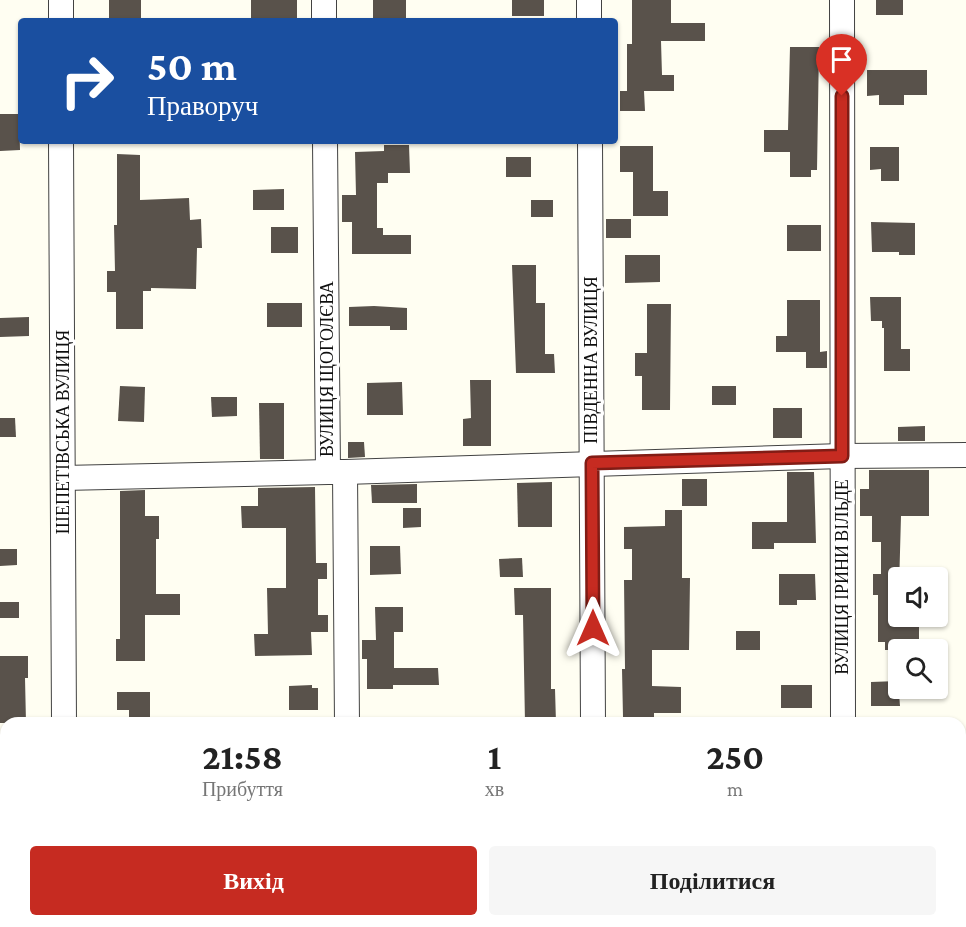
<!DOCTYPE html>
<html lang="uk">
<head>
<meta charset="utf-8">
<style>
  :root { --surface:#fff; --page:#f6f6f6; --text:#222; --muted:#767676; --accent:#c62b21 }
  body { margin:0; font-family:"Crimson Pro",serif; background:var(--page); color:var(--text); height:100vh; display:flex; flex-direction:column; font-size:22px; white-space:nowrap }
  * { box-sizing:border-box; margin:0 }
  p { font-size:20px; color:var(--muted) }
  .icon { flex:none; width:33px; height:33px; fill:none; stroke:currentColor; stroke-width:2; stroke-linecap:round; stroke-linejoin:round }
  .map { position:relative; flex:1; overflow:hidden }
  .side { position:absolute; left:0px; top:717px; width:966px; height:210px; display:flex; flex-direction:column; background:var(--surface); border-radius:18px 18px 0 0; box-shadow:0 2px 4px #0004 }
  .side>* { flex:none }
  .hud { position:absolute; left:18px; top:18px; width:600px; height:126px; border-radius:6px; box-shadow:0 2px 4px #0004; background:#1a4fa0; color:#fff; overflow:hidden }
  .tools { position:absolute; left:888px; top:567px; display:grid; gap:12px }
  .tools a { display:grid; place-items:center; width:60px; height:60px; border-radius:6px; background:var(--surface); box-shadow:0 2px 4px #0004; font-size:30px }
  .pin { position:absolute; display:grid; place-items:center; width:51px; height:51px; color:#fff; margin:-62px -26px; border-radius:50% 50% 50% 0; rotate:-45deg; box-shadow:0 0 6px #0007 }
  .pin .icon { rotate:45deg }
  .me { position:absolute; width:66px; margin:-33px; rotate:0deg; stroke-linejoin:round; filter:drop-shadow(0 0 4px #0008) }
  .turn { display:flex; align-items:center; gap:21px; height:126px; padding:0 30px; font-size:27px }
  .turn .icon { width:78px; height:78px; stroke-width:2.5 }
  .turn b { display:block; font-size:42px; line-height:51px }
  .eta { display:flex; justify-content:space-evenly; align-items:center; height:102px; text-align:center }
  .eta b { font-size:36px; font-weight:700; line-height:42px }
  .action { display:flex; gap:12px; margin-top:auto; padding:12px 30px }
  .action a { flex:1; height:69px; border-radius:6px; background:var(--accent); color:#fff; font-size:24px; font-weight:700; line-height:69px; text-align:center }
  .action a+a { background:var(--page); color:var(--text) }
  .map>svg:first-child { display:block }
</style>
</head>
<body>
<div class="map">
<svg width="966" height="927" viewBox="0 0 966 927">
  <rect width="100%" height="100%" fill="#fffef2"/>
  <g fill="#59524b">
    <rect x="109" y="0" width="32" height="21"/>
    <rect x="251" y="0" width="46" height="21"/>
    <path d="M373 0H406V21H382V18H373Z"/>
    <rect x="512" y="0" width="32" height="16"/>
    <path d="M632 0H671V23H705V41H661L662 75H674V91H644L645 111H620V91H627V44H632Z"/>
    <rect x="876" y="0" width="27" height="15"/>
    <path d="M790 47H819L817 170H811V177H790V152H764V130H788Z"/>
    <path d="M867 70H927V95H904V105H879V95L867 96Z"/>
    <path d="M0 114H19L20 150 0 151Z"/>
    <path d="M384 145H409L410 173H388V183H377V228H383V235H411V254H352V222H342V195H356L355 152 384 151Z"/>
    <path d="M620 146H653V191H668V216H633V172H620Z"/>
    <path d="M870 147H899V181H881V169L870 170Z"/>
    <path d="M117 154 140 155V200L189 198 190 220 201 219 202 248H197L196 289 151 288V291H143V329H116V292H107V271H115L114 225H117Z"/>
    <rect x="506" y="157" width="25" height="20"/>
    <path d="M284 189V210H253V190Z"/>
    <rect x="531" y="200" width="22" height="17"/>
    <rect x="606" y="219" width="25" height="19"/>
    <path d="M871 222 915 223V255H899V252H872Z"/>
    <rect x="787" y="225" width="34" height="26"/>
    <rect x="271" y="227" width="27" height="26"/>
    <path d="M625 255H660V282L625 283Z"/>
    <path d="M512 265H536V303H545V354H554L555 373H516Z"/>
    <path d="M870 297H901V349H910V371H884V328H882V321H871Z"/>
    <path d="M787 300H820V352L827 351V368H806V352H776V336H787Z"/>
    <rect x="267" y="303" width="35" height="24"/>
    <path d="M647 304H671L670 410H642V376H635V353H647Z"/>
    <path d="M374 306 407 308V330H390V326H349V307Z"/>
    <path d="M29 317V336L0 337V318Z"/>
    <path d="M470 380H491V446H463V419L471 418Z"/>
    <path d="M402 382 403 415H367V383Z"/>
    <path d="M120 386 145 387 144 422 118 421Z"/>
    <rect x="712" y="386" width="24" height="19"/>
    <path d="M211 397H237V416L212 417Z"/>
    <path d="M259 403H284V459H260Z"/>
    <rect x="773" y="408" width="29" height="30"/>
    <path d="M0 418H15L16 437H0Z"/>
    <path d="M925 426V441H898V427Z"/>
    <path d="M348 442H364L365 457 348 458Z"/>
    <path d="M869 470H929V516H901L898 624H919V650H885V642H878V595H873V574H881V542H872V516H860V489H869Z"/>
    <path d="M787 472H814L816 543H774V549H752V522H787Z"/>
    <rect x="682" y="479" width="25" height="27"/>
    <path d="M552 482V527H518L517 483Z"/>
    <path d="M417 484V503H372L371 485Z"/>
    <path d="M315 487 316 563H327V579H318V615H328V632H311L312 655 255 656 254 634H268L267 588H286V528H242L241 506H258V488Z"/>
    <path d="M145 490V516H159V539H156V594H180V615H145V661H116V639H120V491Z"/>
    <path d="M403 508H421V527L403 528Z"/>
    <path d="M665 510H682V578H690L689 650H652V686L681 687V713H654V717H623L622 669H625L624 580H632V549H624V527L665 526Z"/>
    <path d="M370 546H400L401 574 370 575Z"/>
    <path d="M0 549H17V565L0 566Z"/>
    <path d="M522 558 523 577H500L499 559Z"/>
    <path d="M779 574H815L816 600H797V605H779Z"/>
    <path d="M514 588H551V689H555L556 723H525L523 615H515Z"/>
    <rect x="0" y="602" width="19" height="16"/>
    <path d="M375 607H403V632H394V668H438L439 685H393V689H367V659H362V640H376Z"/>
    <rect x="736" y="631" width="24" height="19"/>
    <path d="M0 656H28V678H25L26 723H0Z"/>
    <path d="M898 681 900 706H871V682Z"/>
    <path d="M312 685V688H318V710H289V686Z"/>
    <rect x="781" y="685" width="31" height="23"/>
    <path d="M117 692H150V718H129V710H117Z"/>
  </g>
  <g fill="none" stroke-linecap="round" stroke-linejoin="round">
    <defs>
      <g id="street">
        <path d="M61 0V21"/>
        <path d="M324 0V21"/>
        <path d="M589 0V21"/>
        <path d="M842 0 843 723"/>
        <path d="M61 141 64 723"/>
        <path d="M325 141 328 472H345L347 723"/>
        <path d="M590 141 593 723"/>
        <path d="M345 472 842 456 966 455"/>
        <path d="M63 478 328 472"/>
        <path d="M64 921V927"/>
        <path d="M349 921V927"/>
        <path d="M595 921V927"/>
        <path d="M843 921V927"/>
      </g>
    </defs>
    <use href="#street" stroke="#424242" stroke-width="26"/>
    <use href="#street" stroke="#fff" stroke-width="24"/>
  </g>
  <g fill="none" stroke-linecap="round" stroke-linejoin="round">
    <defs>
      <path id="route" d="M593 628 592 463 842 456V96"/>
    </defs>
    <use href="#route" stroke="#811c15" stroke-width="15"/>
    <use href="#route" stroke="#c62b21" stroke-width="10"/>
  </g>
  <g text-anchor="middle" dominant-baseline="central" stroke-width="6" stroke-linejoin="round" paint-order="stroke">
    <g font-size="18" fill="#0f0f0f" stroke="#fff">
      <text transform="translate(591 360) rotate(-90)">ПІВДЕННА ВУЛИЦЯ</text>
      <text transform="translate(327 369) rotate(-90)">ВУЛИЦЯ ЩОГОЛЄВА</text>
      <text transform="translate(63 432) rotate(-90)">ШЕПЕТІВСЬКА ВУЛИЦЯ</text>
      <text transform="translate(842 577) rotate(-90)">ВУЛИЦЯ ІРИНИ ВІЛЬДЕ</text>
    </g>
  </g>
</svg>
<div class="tools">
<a><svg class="icon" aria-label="sound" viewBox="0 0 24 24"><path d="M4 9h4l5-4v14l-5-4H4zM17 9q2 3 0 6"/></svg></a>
<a><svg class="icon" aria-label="search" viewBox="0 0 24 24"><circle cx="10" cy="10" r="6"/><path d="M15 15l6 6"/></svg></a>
</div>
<div class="pin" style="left:842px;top:96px;background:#d93025"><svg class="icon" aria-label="arrive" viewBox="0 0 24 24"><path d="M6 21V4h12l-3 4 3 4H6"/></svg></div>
<svg class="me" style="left:593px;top:628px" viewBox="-20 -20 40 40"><path d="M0-17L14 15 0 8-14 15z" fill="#c62b21" stroke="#fff" stroke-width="4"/></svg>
<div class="hud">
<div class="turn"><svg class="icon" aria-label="right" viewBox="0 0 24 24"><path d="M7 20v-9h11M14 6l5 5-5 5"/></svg><div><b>50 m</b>Праворуч</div></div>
</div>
<section class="side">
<div class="eta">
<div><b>21:58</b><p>Прибуття</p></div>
<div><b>1</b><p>хв</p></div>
<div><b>250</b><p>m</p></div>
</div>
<div class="action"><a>Вихід</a><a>Поділитися</a></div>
</section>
</div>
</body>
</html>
